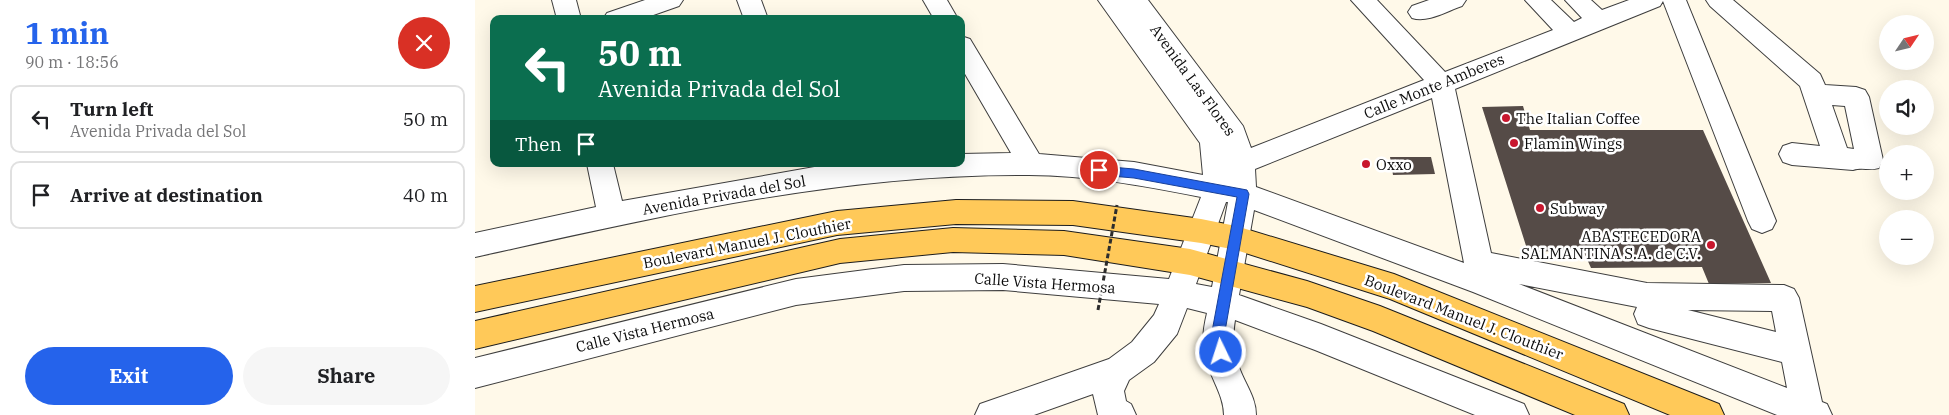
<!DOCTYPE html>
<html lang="en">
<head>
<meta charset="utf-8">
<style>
  :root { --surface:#fff; --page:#f6f6f6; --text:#202124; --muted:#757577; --line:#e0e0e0; --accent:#2563eb }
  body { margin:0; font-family:"IBM Plex Serif",serif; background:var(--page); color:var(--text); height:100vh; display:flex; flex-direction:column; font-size:19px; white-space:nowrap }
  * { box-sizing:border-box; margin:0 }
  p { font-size:16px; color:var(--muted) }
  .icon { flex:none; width:28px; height:28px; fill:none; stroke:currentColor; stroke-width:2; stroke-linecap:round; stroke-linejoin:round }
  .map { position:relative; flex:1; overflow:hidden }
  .sheet { display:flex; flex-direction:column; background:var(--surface); width:475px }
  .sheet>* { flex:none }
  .guide { position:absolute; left:15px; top:15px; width:475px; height:152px; border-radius:10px; box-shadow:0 5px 20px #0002; background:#0b6e4f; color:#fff; overflow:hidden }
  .needle { width:32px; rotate:55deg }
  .controls { position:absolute; left:1404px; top:15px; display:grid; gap:10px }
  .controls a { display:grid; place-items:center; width:55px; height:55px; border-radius:50%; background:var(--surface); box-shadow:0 5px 20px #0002; font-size:25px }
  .pin { position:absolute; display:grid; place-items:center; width:42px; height:42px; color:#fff; margin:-21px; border:2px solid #fff; border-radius:50%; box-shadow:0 1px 5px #0007 }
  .me { position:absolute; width:55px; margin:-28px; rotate:356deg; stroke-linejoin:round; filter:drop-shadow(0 0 4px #0008) }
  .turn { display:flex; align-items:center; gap:18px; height:105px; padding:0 25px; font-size:22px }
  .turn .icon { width:65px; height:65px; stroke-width:2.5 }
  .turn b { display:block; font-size:35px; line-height:42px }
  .then { display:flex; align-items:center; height:48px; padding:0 25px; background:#0003; gap:10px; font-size:19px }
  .round { display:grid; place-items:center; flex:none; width:52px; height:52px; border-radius:26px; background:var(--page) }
  .head { display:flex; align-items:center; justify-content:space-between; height:85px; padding:0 25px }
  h1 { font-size:30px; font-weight:700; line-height:38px; color:var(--accent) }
  .action { display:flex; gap:10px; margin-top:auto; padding:10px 25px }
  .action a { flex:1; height:58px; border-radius:30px; background:var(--accent); color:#fff; font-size:20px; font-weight:700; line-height:58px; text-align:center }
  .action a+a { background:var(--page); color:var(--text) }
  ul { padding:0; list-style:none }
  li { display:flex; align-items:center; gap:15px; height:68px; margin:0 10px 8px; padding:0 15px; border:2px solid var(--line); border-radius:10px }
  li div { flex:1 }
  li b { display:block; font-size:19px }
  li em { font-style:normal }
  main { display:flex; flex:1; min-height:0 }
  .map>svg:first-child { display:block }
</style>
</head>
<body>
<main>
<section class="sheet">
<div class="head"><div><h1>1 min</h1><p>90 m · 18:56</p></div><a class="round" style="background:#d93025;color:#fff"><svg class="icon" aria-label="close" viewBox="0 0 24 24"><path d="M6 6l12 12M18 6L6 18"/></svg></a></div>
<ul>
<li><svg class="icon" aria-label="left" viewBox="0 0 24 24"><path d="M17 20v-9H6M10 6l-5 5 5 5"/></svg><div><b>Turn left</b><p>Avenida Privada del Sol</p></div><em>50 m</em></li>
<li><svg class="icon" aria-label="arrive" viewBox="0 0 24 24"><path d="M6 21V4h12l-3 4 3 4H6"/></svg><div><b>Arrive at destination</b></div><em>40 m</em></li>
</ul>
<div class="action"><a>Exit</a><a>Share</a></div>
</section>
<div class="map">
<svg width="1474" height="415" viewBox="0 0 1474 415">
  <rect width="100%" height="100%" fill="#fff9e9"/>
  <g fill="#554b47">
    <path d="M1048 106 1055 130H1228L1296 283 1234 284 1227 267 1116 268 1108 250 1053 252 1007 107Z"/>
    <path d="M915 157H956L960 174 918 175Z"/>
  </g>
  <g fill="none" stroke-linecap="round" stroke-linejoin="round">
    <defs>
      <g id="minor">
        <path d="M77 0H101L106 19H82Z"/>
        <path d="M170 0H208L204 6 167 19H128L132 13Z"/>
        <path d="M262 0H286L293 19H269Z"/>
        <path d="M448 0H472L483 19H459Z"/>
        <path d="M623 0H648L652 6 648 0H673L768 126 776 148 949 80 876 0H902L970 72 1078 30 1050 0H1076L1099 22 1107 18 1090 0H1116L1127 10 1154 0H1211L1301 221 1297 229 1287 233 1277 229 1273 221 1188 1 1185 6 980 89 1016 253 1172 283 1309 285 1319 289 1324 298 1347 402 1352 404 1357 415H1302L998 292 779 210 764 295 846 324 1049 404 1054 415H1000L840 350 760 320C757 337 759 351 764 367 770 384 781 397 781 415H749C749 399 740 385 735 371 726 349 727 334 732 313L712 308 702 334 679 362 654 380 649 391 651 401 656 404 661 415H623L618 394 559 415H500L505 404 634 359 657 342 679 315 684 304 528 290 429 291 321 305 0 388V358L321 279 429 265 528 264 694 279 726 197C670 186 611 175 554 175 366 173 182 217 0 257V233L121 207 112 164H138L147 201 345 166 366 164H486V154L536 153 486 67V36L495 39 564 154 659 162 728 175 725 143ZM957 98 989 263 781 187 780 169ZM751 202H753L737 287 721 284ZM1044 284 1162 307 1159 314 1163 324 1174 328 1307 362 1312 388ZM1213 310 1297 311 1301 332Z"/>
        <path d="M954 0H991L987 6C972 11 953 23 937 18L933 12 937 6Z"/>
        <path d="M1231 0H1258L1345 74 1350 85 1381 87 1390 90 1394 97 1408 160 1404 168C1394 171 1388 167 1378 170L1317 165 1308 162 1304 154 1308 146 1317 143 1345 146 1325 86 1235 6ZM1357 105 1370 106 1379 149 1372 148Z"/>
      </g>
      <g id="major">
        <path d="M481 200 598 201 726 219 761 226 919 274 1244 404 1249 415H1195L915 299 761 250 726 243 598 225 481 224 362 235 0 312V286L362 211Z"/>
        <path d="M478 228 589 231 715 249 832 281 905 306 1149 404 1154 415H1100L898 331 832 307 715 275 589 255 478 252 365 263 0 349V321L365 239Z"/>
      </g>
    </defs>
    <use href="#minor" stroke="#3e3e3e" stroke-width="2"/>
    <use href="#major" stroke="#1c1c1c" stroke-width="2"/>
    <use href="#minor" fill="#fff" fill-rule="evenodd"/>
    <use href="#major" fill="#ffc959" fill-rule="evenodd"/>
    <path stroke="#2d2d2d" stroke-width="3" stroke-dasharray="5 2.5" stroke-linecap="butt" d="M623 310 642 205"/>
  </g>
  <path fill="#2563eb" stroke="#184099" d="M624 166 659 169 772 190 774 194 749 337 752 352 750 356 746 358 741 356 736 337 762 197 659 178 624 175 619 170Z"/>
  <g fill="#c8172e" stroke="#fff" stroke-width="2">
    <circle cx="1031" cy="118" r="5"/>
    <circle cx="1039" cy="143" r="5"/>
    <circle cx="891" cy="164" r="5"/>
    <circle cx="1065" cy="208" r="5"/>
    <circle cx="1236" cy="245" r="5"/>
  </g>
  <g text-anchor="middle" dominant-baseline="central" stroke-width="5" stroke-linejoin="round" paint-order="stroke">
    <g font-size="15" fill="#0b0b0b" stroke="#fff">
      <text transform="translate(718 80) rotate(54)">Avenida Las Flores</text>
      <text transform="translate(959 86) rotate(-22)">Calle Monte Amberes</text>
      <text transform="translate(249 195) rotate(-10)">Avenida Privada del Sol</text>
      <text transform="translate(272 243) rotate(-11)">Boulevard Manuel J. Clouthier</text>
      <text transform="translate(570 283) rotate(4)">Calle Vista Hermosa</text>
      <text transform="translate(989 317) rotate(21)">Boulevard Manuel J. Clouthier</text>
      <text transform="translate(170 330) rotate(-14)">Calle Vista Hermosa</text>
    </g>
    <g font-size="15" fill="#0b0b0b" stroke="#fff" text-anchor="start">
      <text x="1041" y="118">The Italian Coffee</text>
      <text x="1049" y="143">Flamin Wings</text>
      <text x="901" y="164">Oxxo</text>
      <text x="1075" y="208">Subway</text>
      <text x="1226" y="236" text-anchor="end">ABASTECEDORA<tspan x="1226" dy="17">SALMANTINA S.A. de C.V.</tspan></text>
    </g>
  </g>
</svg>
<div class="controls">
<a><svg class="needle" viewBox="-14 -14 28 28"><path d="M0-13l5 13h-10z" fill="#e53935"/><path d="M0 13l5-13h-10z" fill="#757577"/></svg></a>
<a><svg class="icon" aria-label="sound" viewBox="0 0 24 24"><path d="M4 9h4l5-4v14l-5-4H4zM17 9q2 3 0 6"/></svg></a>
<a>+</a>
<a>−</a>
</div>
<div class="pin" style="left:624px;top:170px;background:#d93025"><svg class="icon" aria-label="arrive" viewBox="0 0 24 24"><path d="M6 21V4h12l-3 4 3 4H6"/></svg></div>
<svg class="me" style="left:746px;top:352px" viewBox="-20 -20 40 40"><circle r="17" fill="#2563eb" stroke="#fff" stroke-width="3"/><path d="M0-11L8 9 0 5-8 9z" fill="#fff"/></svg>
<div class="guide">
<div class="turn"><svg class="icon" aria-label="left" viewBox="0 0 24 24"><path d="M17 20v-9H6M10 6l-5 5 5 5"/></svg><div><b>50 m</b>Avenida Privada del Sol</div></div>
<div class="then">Then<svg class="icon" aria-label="arrive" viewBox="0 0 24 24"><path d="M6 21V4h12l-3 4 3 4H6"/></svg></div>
</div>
</div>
</main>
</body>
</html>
